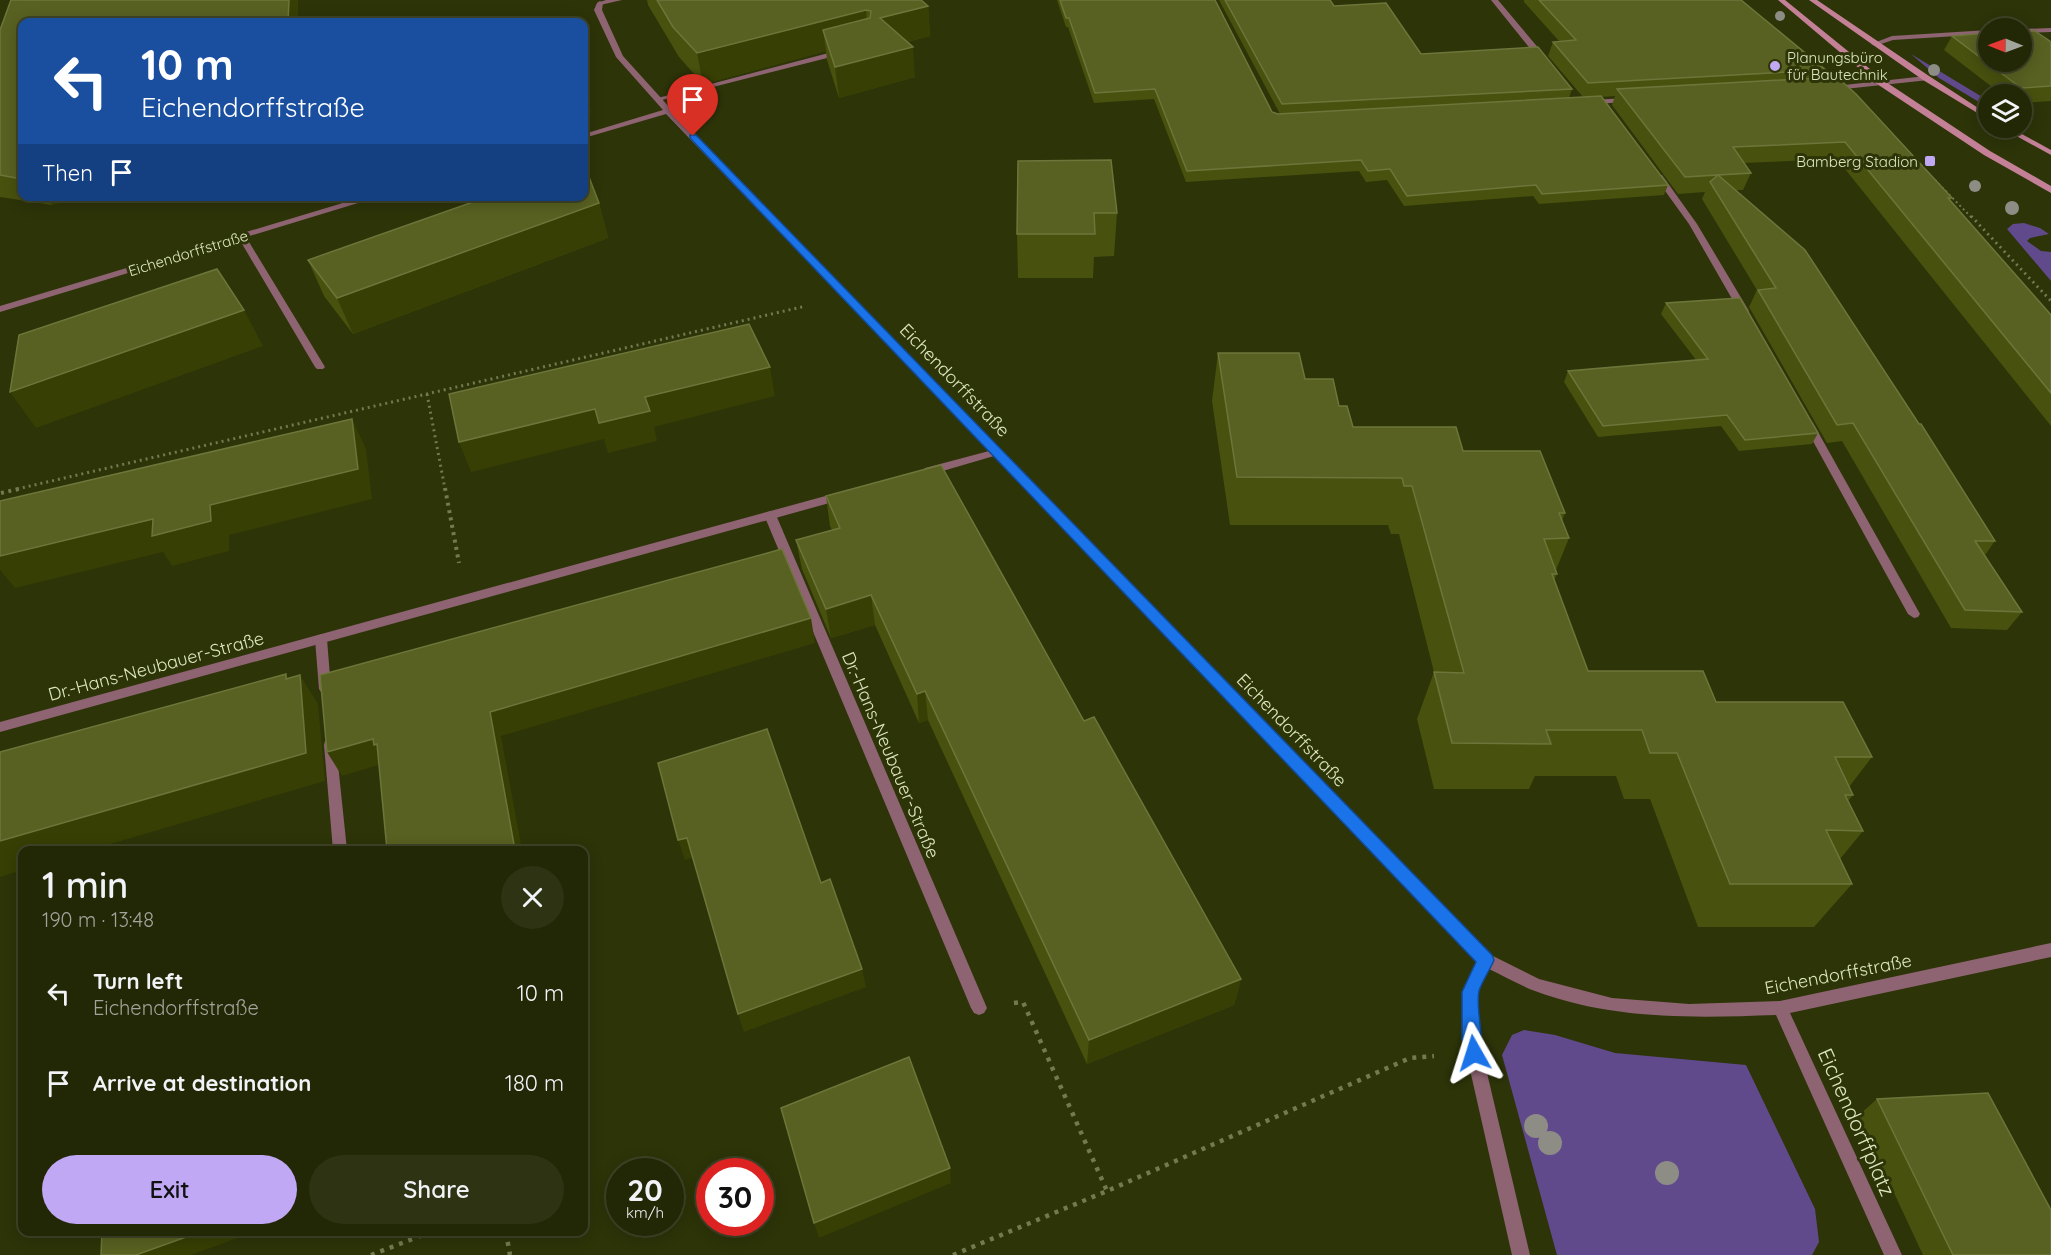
<!DOCTYPE html>
<html lang="en">
<head>
<meta charset="utf-8">
<style>
  :root { --surface:#222706; --page:#2e3314; --text:#f1f3f6; --muted:#a2a59b; --line:#3f4428; --accent:#c0a8f4 }
  body { margin:0; font-family:Quicksand,sans-serif; background:var(--page); color:var(--text); height:100vh; display:flex; flex-direction:column; font-size:22px; white-space:nowrap }
  * { box-sizing:border-box; margin:0 }
  p { font-size:20px; color:var(--muted) }
  .icon { flex:none; width:33px; height:33px; fill:none; stroke:currentColor; stroke-width:2; stroke-linecap:round; stroke-linejoin:round }
  .map { position:relative; flex:1; overflow:hidden }
  .drawer { position:absolute; left:18px; top:846px; width:570px; height:390px; display:flex; flex-direction:column; background:var(--surface); border-radius:12px; box-shadow:0 3px 15px #0003,0 0 0 2px var(--line) }
  .drawer>* { flex:none }
  .top-card { position:absolute; left:18px; top:18px; width:570px; height:183px; border-radius:12px; box-shadow:0 3px 15px #0003,0 0 0 2px var(--line); background:#1a4fa0; color:#fff; overflow:hidden }
  .needle { width:39px; rotate:271deg }
  .buttons { position:absolute; left:1978px; top:18px; display:grid; gap:12px }
  .buttons a { display:grid; place-items:center; width:54px; height:54px; border-radius:50%; background:var(--surface); box-shadow:0 3px 15px #0003,0 0 0 2px var(--line); font-size:30px }
  .speed { position:absolute; left:606px; top:1158px; display:flex; gap:12px; font-size:30px; font-weight:700; text-align:center }
  .speed>* { display:grid; place-content:center; width:78px; height:78px; border-radius:50%; background:var(--surface); box-shadow:0 3px 15px #0003,0 0 0 2px var(--line); line-height:1 }
  .speed small { font-size:15px; font-weight:400 }
  .speed .limit { border:9px solid #d22; background:#fff; color:#111 }
  .pin { position:absolute; display:grid; place-items:center; width:51px; height:51px; color:#fff; margin:-62px -26px; border-radius:50% 50% 50% 0; rotate:-45deg; box-shadow:0 0 6px #0007 }
  .pin .icon { rotate:45deg }
  .me { position:absolute; width:66px; margin:-33px; rotate:354deg; stroke-linejoin:round; filter:drop-shadow(0 0 4px #0008) }
  .turn { display:flex; align-items:center; gap:21px; height:126px; padding:0 24px; font-size:27px }
  .turn .icon { width:78px; height:78px; stroke-width:2.5 }
  .turn b { display:block; font-size:42px; line-height:51px }
  .then { display:flex; align-items:center; height:57px; padding:0 24px; background:#0003; gap:12px; font-size:22px }
  .round { display:grid; place-items:center; flex:none; width:63px; height:63px; border-radius:32px; background:var(--page) }
  .overview { display:flex; align-items:center; justify-content:space-between; height:102px; padding:0 24px }
  h1 { font-size:36px; font-weight:600; line-height:45px }
  .primary-button { display:flex; gap:12px; margin-top:auto; padding:12px 24px }
  .primary-button a { flex:1; height:69px; border-radius:36px; background:var(--accent); color:#111; font-size:24px; font-weight:600; line-height:69px; text-align:center }
  .primary-button a+a { background:var(--page); color:var(--text) }
  ul { padding:0; list-style:none }
  li { display:flex; align-items:center; gap:18px; height:90px; padding:0 24px }
  li div { flex:1 }
  li b { display:block; font-size:22px }
  li em { font-style:normal }
  .map>svg:first-child { display:block }
</style>
</head>
<body>
<div class="map">
<svg width="2051" height="1255" viewBox="0 0 2051 1255">
  <rect width="100%" height="100%" fill="#2d3408"/>
  <g fill="#614a8c">
    <path d="M1911 54 1989 101V108L1939 78Z"/>
    <path d="M2024 223 2040 228 2049 234 2030 238 2027 241 2041 251 2051 252V281L2007 229 2013 224Z"/>
    <path d="M1524 1030 1555 1035 1615 1053 1746 1065 1815 1209 1819 1242 1812 1255H1557L1502 1055 1512 1035Z"/>
  </g>
  <g fill="none" stroke-linecap="round" stroke-linejoin="round">
    <path stroke="#727a50" stroke-width="2" stroke-dasharray="2 3" stroke-linecap="butt" d="M1935 180 1972 218"/>
    <g stroke="#727a50" stroke-width="3" stroke-dasharray="2 4" stroke-linecap="butt">
      <path d="M1971 216 2051 301"/>
      <path d="M427 394 445 489"/>
      <path d="M17 489 806 306"/>
    </g>
    <g stroke="#727a50" stroke-width="4" stroke-dasharray="3 4.5" stroke-linecap="butt">
      <path d="M445 488 459 563"/>
      <path d="M1 493 23 488"/>
    </g>
    <g stroke="#727a50" stroke-width="4.5" stroke-dasharray="4 6" stroke-linecap="butt">
      <path d="M1014 1003 1023 1002 1107 1191"/>
      <path d="M414 1232 415 1238 431 1232"/>
      <path d="M506 1232 510 1255"/>
      <path d="M371 1255 415 1238"/>
      <path d="M953 1255 1107 1191 1410 1058 1434 1056"/>
    </g>
    <g fill="#8e6472" fill-rule="evenodd">
      <path d="M622 0 600 5 597 3 606 0Z"/>
      <path d="M1491 0H1498L1546 57V61H1540Z"/>
      <path d="M2051 28V32L2022 33V29Z"/>
      <path d="M1989 30V34L1893 40 1875 46 1871 44 1892 36Z"/>
      <path d="M840 50H843V54L658 101 654 99Z"/>
      <path d="M1656 175H1662L1697 224 1749 311 1747 313H1741L1739 311 1689 224 1655 177Z"/>
      <path d="M242 234 246 237 325 367 323 369H317L315 367 238 237Z"/>
      <path d="M1808 420 1813 423 1920 614 1918 617 1914 618 1908 614 1803 423Z"/>
      <path d="M770 511 776 515 987 1008 984 1013 979 1015 974 1013 971 1008 764 515Z"/>
      <path d="M321 634 325 636 327 639 331 689 329 692H321L319 689 315 639 317 636Z"/>
      <path d="M330 740 335 741 336 745 347 850H333L324 745 325 741Z"/>
    </g>
    <g fill="#8e6472" fill-rule="evenodd">
      <path d="M600 1 603 3 602 10 623 56 671 109 1491 955 1539 979 1612 998 1689 1004 1780 1001 2051 943V957L1790 1013 1902 1255H1884L1776 1015C1693 1018 1613 1020 1535 991 1519 985 1504 976 1489 969L1477 992 1479 1039 1530 1255H1512L1463 1039V991L1478 961 994 456 929 475 925 474 924 471 925 468 989 451 666 114 584 138V134L663 110 616 57 594 10 597 3Z"/>
      <path d="M1926 76H1929V80L1835 90 1831 88 1835 86Z"/>
      <path d="M1629 98H1632V102L1590 104 1586 102 1590 100Z"/>
      <path d="M366 196H381L0 312V306Z"/>
      <path d="M840 492 845 496 844 499 0 732V722Z"/>
    </g>
    <g fill="#c38096" fill-rule="evenodd">
      <path d="M1778 0H1785L1886 82 1990 151 2051 186V193L1984 155 1880 86Z"/>
      <path d="M1809 0H1817L1929 76 1989 115V120L1923 80Z"/>
      <path d="M2002 128H2011L2051 150V155Z"/>
    </g>
  </g>
  <g fill="#8d8d86">
    <circle cx="1780" cy="16" r="5"/>
    <circle cx="1934" cy="70" r="6"/>
    <circle cx="1975" cy="186" r="6"/>
    <circle cx="2012" cy="208" r="7"/>
    <circle cx="1536" cy="1126" r="12"/>
    <circle cx="1550" cy="1143" r="12"/>
    <circle cx="1667" cy="1173" r="12"/>
  </g>
  <g fill="#48510e">
    <path d="M11 0H298V22H22V196H78L52 205 0 197V30Z"/>
    <path d="M647 0H921L928 6 930 36 907 42 915 77 839 98 827 60 826 51 703 84 679 57 648 5Z"/>
    <path d="M1057 0H1215L1272 112 1278 114H1280L1219 0H1330L1334 6 1421 54 1572 89 1569 98 1583 97 1548 56 1553 42 1559 41 1524 2V0H1741L1826 70 1823 77 1952 198 1950 200 2051 315V426L1837 159 1744 163 1751 173 1743 190H1736L1995 541 1985 555 2022 612 2007 630 1951 628 1842 441 1827 443 1749 307 1757 290 1702 199 1705 192 1678 194 1612 105 1615 96 1602 97 1668 185 1664 195 1539 204 1533 196 1404 206 1387 180 1366 182 1359 171 1186 182 1154 99 1094 103 1068 27H1066Z"/>
    <path d="M1952 36 2051 42V101L2022 103V94H2001L1944 50Z"/>
    <path d="M1111 160 1117 213 1114 256 1094 257 1093 278H1018L1017 234Z"/>
    <path d="M599 203 608 238 353 334 324 296 308 260Z"/>
    <path d="M1666 303 1818 433 1812 444 1739 451 1721 426 1598 437 1564 382 1568 371 1696 360 1661 314Z"/>
    <path d="M1218 353 1305 379 1339 406 1353 427 1463 451 1565 513 1562 521 1569 538 1556 570 1557 574 1554 580 1588 671 1716 702 1872 757 1849 787 1853 795 1848 801 1863 831 1840 859 1852 884 1814 927H1698L1650 799H1624L1616 776H1535L1529 789H1434L1417 719 1434 672 1399 534H1391L1388 525H1230L1212 401Z"/>
    <path d="M826 496 1084 721 1241 979 1234 1005 1087 1064 928 720 919 723 875 625 831 638 802 569 796 540 832 530 830 526Z"/>
    <path d="M1877 1099 2051 1255H1923L1858 1116Z"/>
  </g>
  <g fill="#373f04">
    <path d="M289 0H298V22H288Z"/>
    <path d="M928 6 930 36 882 48 880 18Z"/>
    <path d="M866 10 868 40 823 30 826 51 703 84 697 53Z"/>
    <path d="M913 47 915 77 839 98 835 67Z"/>
    <path d="M589 103 591 113 584 115V104Z"/>
    <path d="M47 196H78L52 205Z"/>
    <path d="M599 203 608 238 353 334 337 298Z"/>
    <path d="M244 310 263 346 36 428 10 392Z"/>
    <path d="M770 367 775 396 654 427 657 441 608 453 604 439 471 472 459 442Z"/>
    <path d="M352 419 366 449 372 499 229 535V551L172 566 163 552 15 588 0 570V556L210 505Z"/>
    <path d="M871 595 875 625 831 638 826 609Z"/>
    <path d="M811 618 815 643 501 736 522 850H515L490 712Z"/>
    <path d="M286 674 302 699 300 675 318 704 325 781 90 850H22V870L0 877V841L286 679Z"/>
    <path d="M925 691 928 720 919 723 917 694Z"/>
    <path d="M373 739 388 769 385 763 342 776 327 752Z"/>
    <path d="M687 838 694 857 685 860 678 840Z"/>
    <path d="M862 969 866 987 744 1032 738 1014Z"/>
    <path d="M1241 979 1234 1005 1087 1064 1089 1040Z"/>
    <path d="M950 1168 951 1183 819 1238 814 1223Z"/>
    <path d="M200 1232H254L191 1255H136Z"/>
  </g>
  <g fill="#586121" stroke="#6d763a" stroke-width="1.5">
    <path d="M11 0H289L288 22H22V179L0 175V30Z"/>
    <path d="M657 0H921L928 6 880 18 913 47 835 67 823 30 870 18 871 11 866 10 697 53 673 27Z"/>
    <path d="M1060 0H1215L1272 112 1278 114 1601 96 1668 185 1542 194 1536 185 1407 196 1390 169 1368 171 1361 160 1187 171 1155 89 1095 93 1069 18H1066Z"/>
    <path d="M1225 0H1330L1334 6 1386 3 1421 54 1538 47 1572 89 1282 104Z"/>
    <path d="M1539 0H1741L1826 70 1588 83 1553 42 1576 40Z"/>
    <path d="M2035 31 2051 42V86L2021 88 1952 36 1989 33V62H2022V32Z"/>
    <path d="M1837 77 1856 94 1952 198H1948L2051 315V393L1845 142 1733 147 1751 173 1718 175 1805 250 1919 424H1921L1995 541H1975L2022 612 1965 610 1853 423 1837 425 1758 290 1776 288 1710 182 1718 175 1685 177 1617 89Z"/>
    <path d="M584 96 589 103 584 104Z"/>
    <path d="M1111 160 1117 213H1094L1095 234H1017L1018 161Z"/>
    <path d="M584 164 599 203 337 298 308 260 490 196H584Z"/>
    <path d="M217 269 244 310 10 392 19 335Z"/>
    <path d="M1740 298 1818 433 1745 440 1727 415 1603 426 1568 371 1708 359 1666 303Z"/>
    <path d="M749 324 770 367 645 397 650 411 599 423 595 409 459 442 449 394Z"/>
    <path d="M1218 353H1299L1305 379H1333L1339 406H1347L1353 427H1456L1463 451H1540L1565 513H1559L1569 538 1544 539 1557 574H1552L1588 671H1703L1716 702H1843L1872 757H1835L1853 795H1845L1863 831 1826 830 1852 884H1730L1677 753H1650L1642 730H1546L1551 744 1452 743 1434 672 1464 673 1412 486H1404L1402 478 1237 477Z"/>
    <path d="M352 419 358 469 210 505 211 521 152 536 153 519 0 556V501Z"/>
    <path d="M941 465 1084 721 1094 717 1241 979 1089 1040 925 691 917 694 871 595 826 609 796 540 840 528 826 496Z"/>
    <path d="M782 549 811 618 490 712 515 850H387L377 744 374 745 373 739 327 752 320 675Z"/>
    <path d="M286 674V679L300 675 306 753 0 841V752Z"/>
    <path d="M767 729 821 883 830 879 862 969 738 1014 687 838 678 840 658 763Z"/>
    <path d="M909 1057 950 1168 814 1223 781 1108Z"/>
    <path d="M1988 1093 2051 1210V1255H1953L1877 1099Z"/>
    <path d="M102 1232H200L136 1255H101Z"/>
  </g>
  <path fill="#1a73e8" stroke="#114b97" stroke-width="1.5" d="M690 135H696L1492 955 1494 960C1490 970 1482 981 1479 991 1475 1008 1486 1046 1480 1059L1474 1061 1468 1059 1462 1039V992L1476 962 690 138Z"/>
  <g fill="#c0a8f4" stroke="#2d3408" stroke-width="2">
    <circle cx="1775" cy="66" r="6"/>
    <rect x="1924" y="155" width="12" height="12" rx="3"/>
  </g>
  <g text-anchor="middle" dominant-baseline="central" stroke-width="6" stroke-linejoin="round" paint-order="stroke">
    <g font-size="15" fill="#dde7bf" stroke="#2d3408" text-anchor="start">
      <text x="1787" y="57">Planungsbüro<tspan x="1787" dy="17">für Bautechnik</tspan></text>
      <text x="1918" y="161" text-anchor="end">Bamberg Stadion</text>
    </g>
    <g font-size="15" fill="#dde7bf" stroke="#2d3408">
      <text transform="translate(188 253) rotate(-17)">Eichendorffstraße</text>
    </g>
    <g font-size="18" fill="#dde7bf" stroke="#2d3408">
      <text transform="translate(955 380) rotate(46)">Eichendorffstraße</text>
      <text transform="translate(156 666) rotate(-15)">Dr.-Hans-Neubauer-Straße</text>
      <text transform="translate(1292 730) rotate(46)">Eichendorffstraße</text>
      <text transform="translate(891 755) rotate(67)">Dr.-Hans-Neubauer-Straße</text>
      <text transform="translate(1838 974) rotate(-11)">Eichendorffstraße</text>
    </g>
    <g font-size="21" fill="#dde7bf" stroke="#2d3408">
      <text transform="translate(1857 1122) rotate(66)">Eichendorffplatz</text>
    </g>
  </g>
</svg>
<div class="buttons">
<a><svg class="needle" viewBox="-14 -14 28 28"><path d="M0-13l5 13h-10z" fill="#e53935"/><path d="M0 13l5-13h-10z" fill="#a2a59b"/></svg></a>
<a><svg class="icon" aria-label="layers" viewBox="0 0 24 24"><path d="M12 4l9 5-9 5-9-5zM3 14l9 5 9-5"/></svg></a>
</div>
<div class="speed"><div>20<small>km/h</small></div><div class="limit">30</div></div>
<div class="pin" style="left:693px;top:136px;background:#d93025"><svg class="icon" aria-label="arrive" viewBox="0 0 24 24"><path d="M6 21V4h12l-3 4 3 4H6"/></svg></div>
<svg class="me" style="left:1474px;top:1053px" viewBox="-20 -20 40 40"><path d="M0-17L14 15 0 8-14 15z" fill="#1a73e8" stroke="#fff" stroke-width="4"/></svg>
<div class="top-card">
<div class="turn"><svg class="icon" aria-label="left" viewBox="0 0 24 24"><path d="M17 20v-9H6M10 6l-5 5 5 5"/></svg><div><b>10 m</b>Eichendorffstraße</div></div>
<div class="then">Then<svg class="icon" aria-label="arrive" viewBox="0 0 24 24"><path d="M6 21V4h12l-3 4 3 4H6"/></svg></div>
</div>
<section class="drawer">
<div class="overview"><div><h1>1 min</h1><p>190 m · 13:48</p></div><a class="round"><svg class="icon" aria-label="close" viewBox="0 0 24 24"><path d="M6 6l12 12M18 6L6 18"/></svg></a></div>
<ul>
<li><svg class="icon" aria-label="left" viewBox="0 0 24 24"><path d="M17 20v-9H6M10 6l-5 5 5 5"/></svg><div><b>Turn left</b><p>Eichendorffstraße</p></div><em>10 m</em></li>
<li><svg class="icon" aria-label="arrive" viewBox="0 0 24 24"><path d="M6 21V4h12l-3 4 3 4H6"/></svg><div><b>Arrive at destination</b></div><em>180 m</em></li>
</ul>
<div class="primary-button"><a>Exit</a><a>Share</a></div>
</section>
</div>
</body>
</html>
